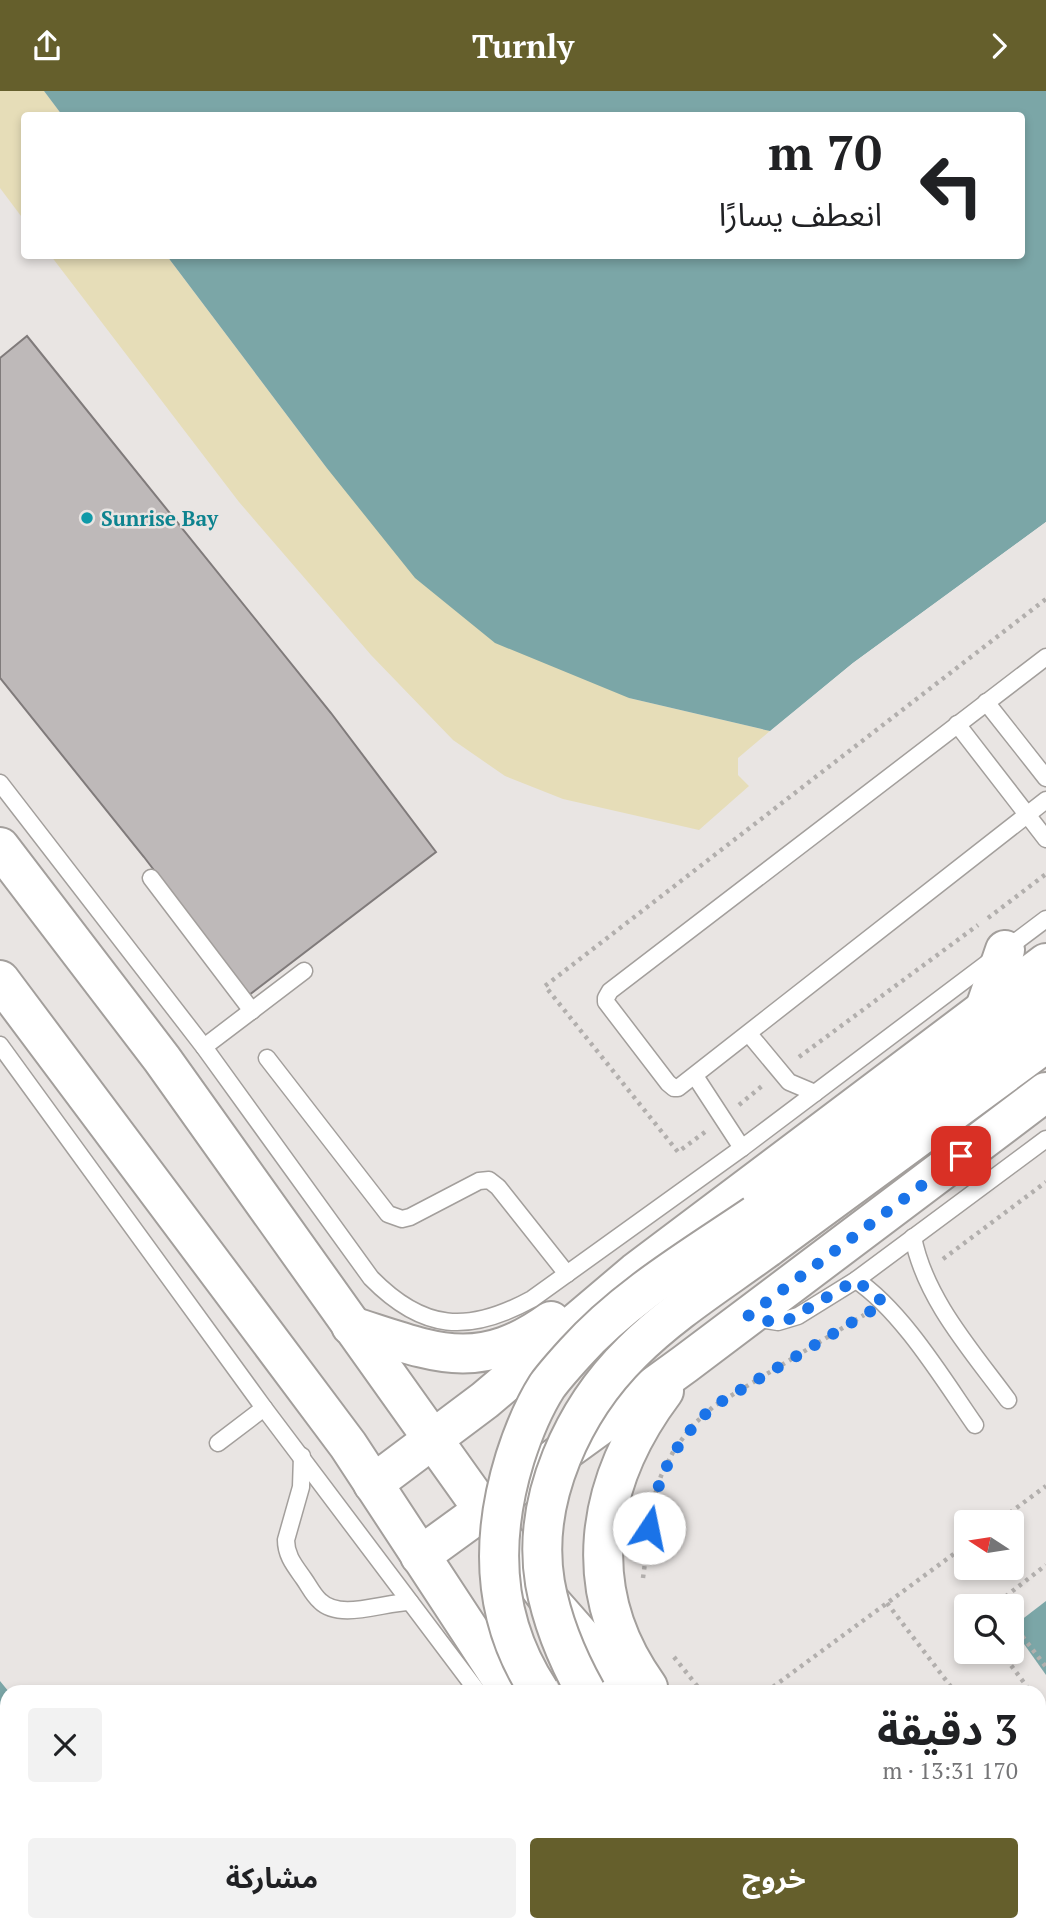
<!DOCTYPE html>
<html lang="ar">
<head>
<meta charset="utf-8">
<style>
  :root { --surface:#fff; --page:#f2f2f2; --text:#202124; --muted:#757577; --accent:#655f2c }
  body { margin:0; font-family:"PT Serif","Noto Sans Arabic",serif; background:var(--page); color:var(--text); direction:rtl; height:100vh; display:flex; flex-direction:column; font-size:26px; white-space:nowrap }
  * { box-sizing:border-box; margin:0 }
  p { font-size:23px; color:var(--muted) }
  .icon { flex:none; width:38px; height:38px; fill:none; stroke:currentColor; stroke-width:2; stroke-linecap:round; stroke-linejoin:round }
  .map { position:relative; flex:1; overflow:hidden; direction:ltr }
  .drawer { position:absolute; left:0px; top:1594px; width:1046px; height:247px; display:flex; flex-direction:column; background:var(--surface); border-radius:21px 21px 0 0; box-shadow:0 4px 10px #0003; direction:rtl }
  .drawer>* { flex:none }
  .guide { position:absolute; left:21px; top:21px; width:1004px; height:147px; border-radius:7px; box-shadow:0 4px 10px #0003; direction:rtl; background:#fff; color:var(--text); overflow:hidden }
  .needle { width:46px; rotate:282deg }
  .tools { position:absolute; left:954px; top:1419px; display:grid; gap:14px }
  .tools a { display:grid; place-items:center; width:70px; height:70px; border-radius:7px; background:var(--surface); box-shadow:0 4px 10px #0003; font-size:35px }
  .pin { position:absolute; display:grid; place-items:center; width:60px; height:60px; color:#fff; margin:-30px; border-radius:14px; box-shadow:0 4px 10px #0006 }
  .me { position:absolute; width:77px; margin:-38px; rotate:11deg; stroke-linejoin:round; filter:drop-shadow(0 0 5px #0008) }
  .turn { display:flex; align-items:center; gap:24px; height:147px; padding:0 28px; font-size:32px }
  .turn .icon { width:91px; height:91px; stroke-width:2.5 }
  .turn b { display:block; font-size:49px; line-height:60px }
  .round { display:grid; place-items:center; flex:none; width:74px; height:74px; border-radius:7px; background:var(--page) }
  .headline { display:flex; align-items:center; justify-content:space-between; height:119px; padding:0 28px }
  h1 { font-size:42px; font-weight:700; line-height:52px }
  .action { display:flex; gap:14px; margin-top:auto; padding:14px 28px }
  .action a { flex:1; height:80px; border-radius:7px; background:var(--accent); color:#fff; font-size:28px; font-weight:700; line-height:80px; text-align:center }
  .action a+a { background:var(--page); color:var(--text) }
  header { display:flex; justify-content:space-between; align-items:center; height:91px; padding:0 28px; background:var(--accent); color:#fff; font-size:32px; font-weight:700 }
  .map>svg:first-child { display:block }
</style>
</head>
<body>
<header><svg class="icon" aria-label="forward" viewBox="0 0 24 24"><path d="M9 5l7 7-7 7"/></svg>Turnly<svg class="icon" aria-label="share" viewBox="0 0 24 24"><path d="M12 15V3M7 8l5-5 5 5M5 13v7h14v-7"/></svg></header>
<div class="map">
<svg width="1046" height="1840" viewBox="0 0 1046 1840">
  <rect width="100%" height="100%" fill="#e9e5e3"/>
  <g fill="#e6ddb8">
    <path d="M0 0H44L62 24H24V129L0 97Z"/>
    <path d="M51 165H167L326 376 629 607 770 640 738 667V684L749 695 699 739 563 708 505 685 453 649 371 564 239 411Z"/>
  </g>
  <g fill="#7ba6a7">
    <path d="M44 0H1046V431L853 572 770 640 629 607 495 552 415 487 326 376 167 165 1022 164V24H62Z"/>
    <path d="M1046 1510V1584L1012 1536Z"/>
    <path d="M0 1590 9 1601 7 1834H182L187 1840H0Z"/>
  </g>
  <path fill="#e9e5e3" d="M1046 431V435L855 575 772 643H767L853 572Z"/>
  <path fill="#beb9b9" stroke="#807b7b" stroke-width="2" d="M27 245 331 622 436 761 249 904 144 766 0 587V267Z"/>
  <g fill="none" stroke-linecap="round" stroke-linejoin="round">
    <defs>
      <g id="lane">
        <path d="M1046 566 610 900 606 907V911L668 992 674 997H678L1046 709"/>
        <path d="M986 611 1046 687"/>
        <path d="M957 633 1046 748"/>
        <path d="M0 692 204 956 371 1187C423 1240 468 1243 532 1208L742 1057 1046 828"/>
        <path d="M151 787 252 920"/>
        <path d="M749 943 789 991 815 1002"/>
        <path d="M0 954 264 1317 478 1601"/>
        <path d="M204 956 304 880"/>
        <path d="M267 967 388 1123 402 1128 410 1126 479 1090 489 1089 498 1096 567 1183"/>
        <path d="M695 985 742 1057"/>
        <path d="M913 1146C925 1208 972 1260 1008 1309"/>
        <path d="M856 1189C902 1220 943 1288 975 1334"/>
        <path d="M754 1227 778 1231 798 1225 856 1189 1046 1048"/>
        <path d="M218 1352 264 1317"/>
        <path d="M302 1365 301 1396 286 1449C286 1465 295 1475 304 1488 309 1495 313 1504 320 1510 340 1530 384 1511 410 1511"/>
        <path d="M859 1834 865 1840"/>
      </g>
      <g id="secondary">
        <path d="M0 756 162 968 516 1465 550 1510 630 1601"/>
        <path d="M0 889 348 1354 510 1601"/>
        <path d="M985 917 1005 859"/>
        <path d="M755 1124 1046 912"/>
        <path d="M767 1157 1046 952"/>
        <path d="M351 1235C431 1260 476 1284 551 1230"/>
        <path d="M373 1393 485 1309 636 1181 1046 872"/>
        <path d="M420 1465 685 1273 1046 1001"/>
        <path d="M648 1596C578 1499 595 1392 664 1300"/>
        <path d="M725 1834 730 1840"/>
        <path d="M765 1834 770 1840"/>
        <path d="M826 1834 831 1840"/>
      </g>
    </defs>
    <use href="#lane" stroke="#a39f9c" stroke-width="19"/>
    <use href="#secondary" stroke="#a39f9c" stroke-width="42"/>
    <g stroke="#b2afad" stroke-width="4.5" stroke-dasharray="3.5 5" stroke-linecap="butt">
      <path d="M988 827 1046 783"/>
      <path d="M799 966 978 834"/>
      <path d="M739 1014 762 995"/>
      <path d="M705 1041 678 1061 545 895 1046 508"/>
      <path d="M943 1168 1046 1091"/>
      <path d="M996 1432 1046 1395"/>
      <path d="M643 1487 653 1410 661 1385 674 1359 692 1335 714 1315 864 1224"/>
      <path d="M887 1512 955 1601"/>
      <path d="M992 1516 1046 1474"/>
      <path d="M1012 1532 1046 1576"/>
      <path d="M1001 1561 1031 1601"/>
      <path d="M674 1566 702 1601"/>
      <path d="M766 1601 966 1454"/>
      <path d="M1040 1612 1046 1621"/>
      <path d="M1040 1713 1046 1721"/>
    </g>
    <use href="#lane" stroke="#fff" stroke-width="16"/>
    <use href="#secondary" stroke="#fff" stroke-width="38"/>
    <defs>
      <g id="secondary-bridge">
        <path d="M540 1601C492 1529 490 1448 515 1367 523 1342 533 1317 547 1295 555 1284 565 1273 575 1262 625 1206 693 1166 755 1124"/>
        <path d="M586 1601C567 1567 552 1531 545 1492 531 1408 574 1318 632 1261 672 1221 722 1190 767 1157"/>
      </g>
    </defs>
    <use href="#secondary-bridge" stroke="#a39f9c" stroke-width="42" stroke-linecap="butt"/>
    <use href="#secondary-bridge" stroke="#fff" stroke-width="38"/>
  </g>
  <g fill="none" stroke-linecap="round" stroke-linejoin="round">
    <path stroke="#1a73e8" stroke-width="12" stroke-dasharray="0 21.6" d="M649 1437C657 1384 674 1352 714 1315L884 1212 856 1189 788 1229 768 1230 748 1225 961 1065"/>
  </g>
  <circle fill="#0f9aa8" stroke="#e9e5e3" stroke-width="2.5" cx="87" cy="427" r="7"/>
  <g text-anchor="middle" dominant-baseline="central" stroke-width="5" stroke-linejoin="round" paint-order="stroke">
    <g font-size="21" font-weight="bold" fill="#0d838f" stroke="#e9e5e3" text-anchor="start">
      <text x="101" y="427">Sunrise Bay</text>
    </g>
  </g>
</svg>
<div class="tools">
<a><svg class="needle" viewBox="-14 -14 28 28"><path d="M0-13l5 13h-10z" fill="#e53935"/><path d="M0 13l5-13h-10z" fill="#757577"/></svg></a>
<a><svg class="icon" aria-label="search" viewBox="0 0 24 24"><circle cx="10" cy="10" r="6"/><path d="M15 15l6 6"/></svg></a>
</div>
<div class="pin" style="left:961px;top:1065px;background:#d93025"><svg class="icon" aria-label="arrive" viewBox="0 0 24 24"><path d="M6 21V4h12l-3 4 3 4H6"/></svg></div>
<svg class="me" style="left:649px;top:1437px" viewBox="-20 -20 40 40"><circle r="19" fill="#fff"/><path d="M0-13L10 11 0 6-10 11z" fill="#1a73e8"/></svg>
<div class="guide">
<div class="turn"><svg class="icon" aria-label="left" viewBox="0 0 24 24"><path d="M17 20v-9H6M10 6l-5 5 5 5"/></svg><div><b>70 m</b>انعطف يسارًا</div></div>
</div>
<section class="drawer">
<div class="headline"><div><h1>3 دقيقة</h1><p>170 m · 13:31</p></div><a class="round"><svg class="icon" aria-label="close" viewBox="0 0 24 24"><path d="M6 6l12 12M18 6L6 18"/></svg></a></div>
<div class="action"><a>خروج</a><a>مشاركة</a></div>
</section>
</div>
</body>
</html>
